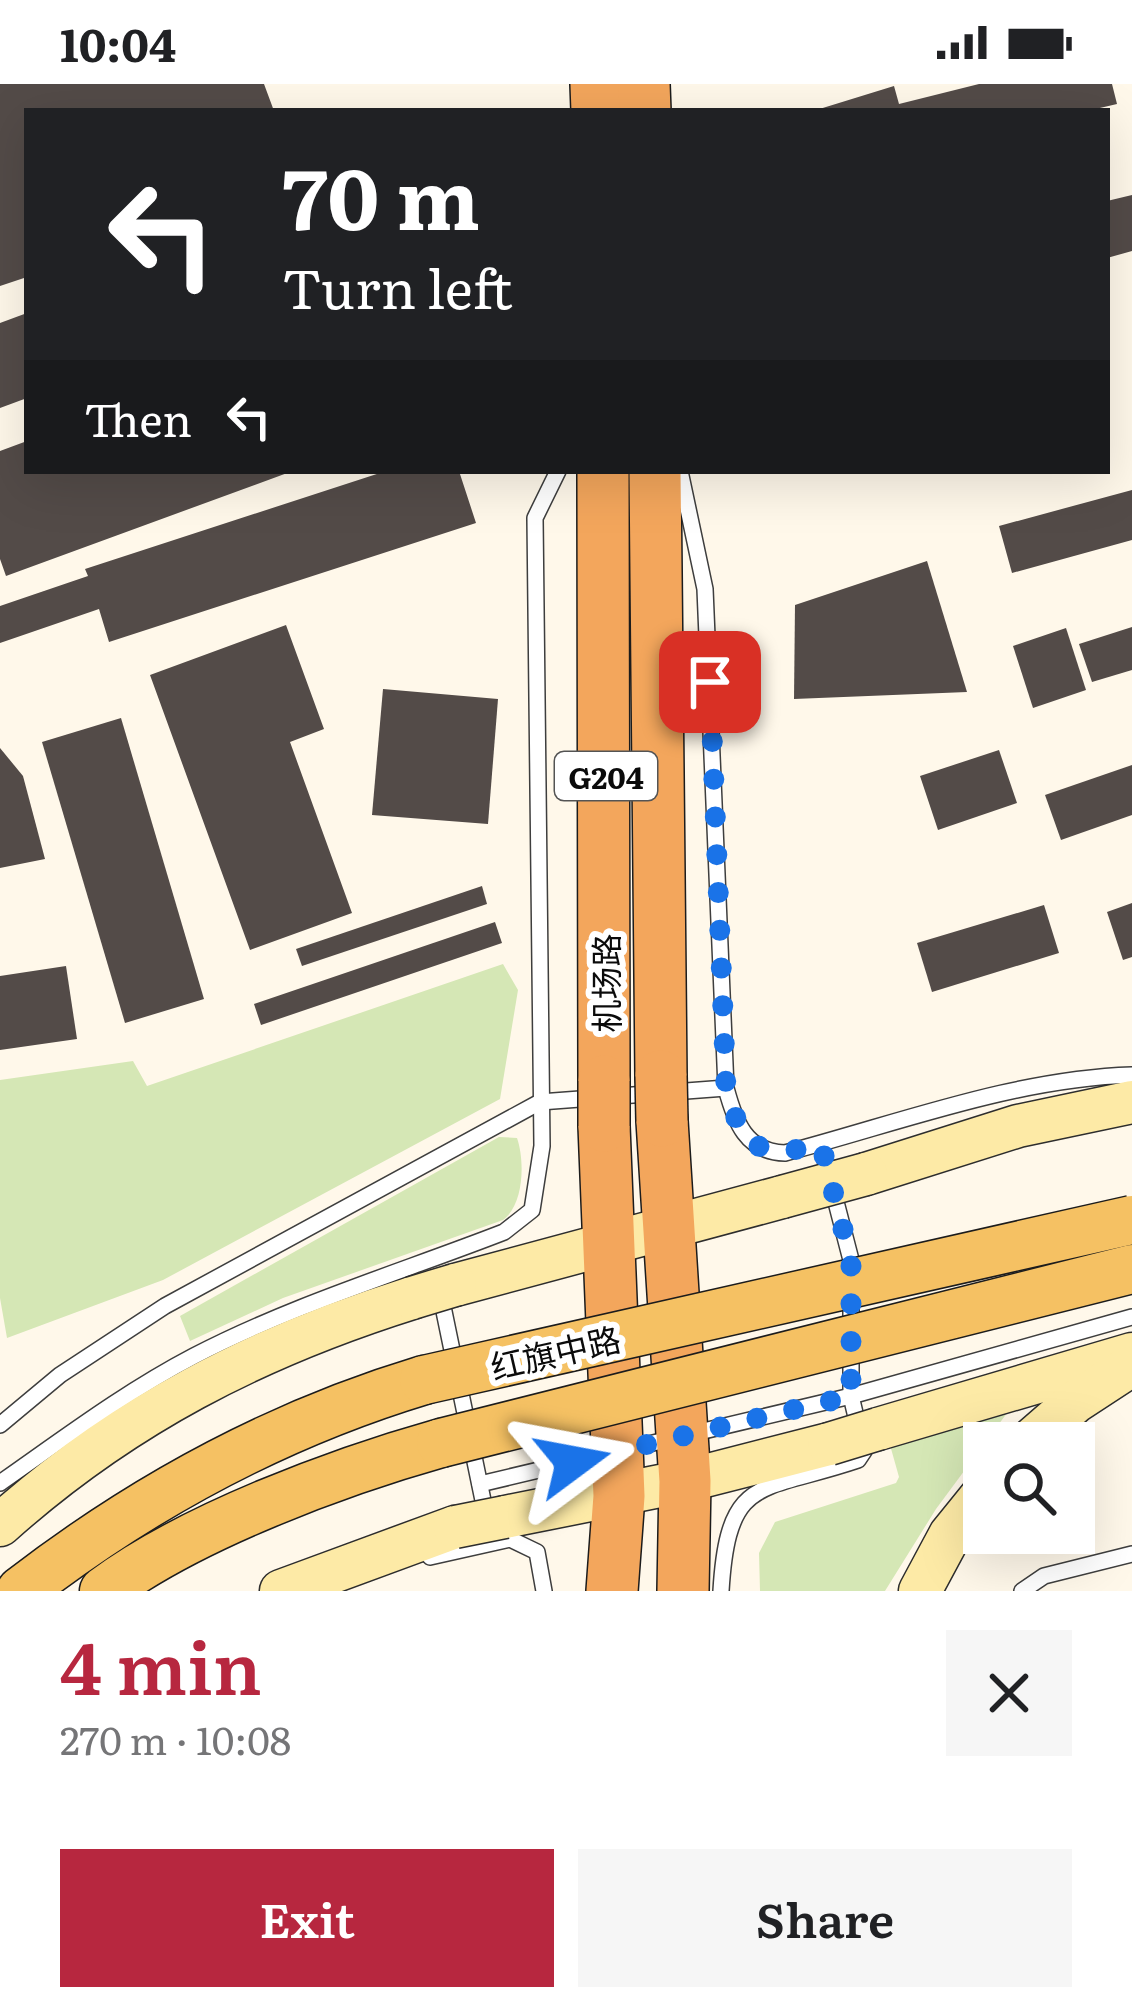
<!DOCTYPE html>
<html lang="en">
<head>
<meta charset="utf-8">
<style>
  :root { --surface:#fff; --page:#f6f6f6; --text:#202124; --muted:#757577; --accent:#b7273f }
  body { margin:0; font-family:Literata,"Noto Sans SC",serif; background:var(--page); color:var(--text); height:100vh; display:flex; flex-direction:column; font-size:45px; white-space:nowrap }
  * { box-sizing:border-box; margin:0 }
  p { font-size:39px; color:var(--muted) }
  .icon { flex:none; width:66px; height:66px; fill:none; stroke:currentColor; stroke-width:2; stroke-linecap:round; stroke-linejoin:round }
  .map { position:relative; height:1507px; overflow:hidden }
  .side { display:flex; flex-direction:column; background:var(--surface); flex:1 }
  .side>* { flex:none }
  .top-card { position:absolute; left:24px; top:24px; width:1086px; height:366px; border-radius:0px; box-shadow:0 12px 48px #0002; background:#202124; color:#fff; overflow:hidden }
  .fabs { position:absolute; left:963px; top:1338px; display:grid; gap:24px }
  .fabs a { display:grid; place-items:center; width:132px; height:132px; border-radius:0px; background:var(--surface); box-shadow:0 12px 48px #0002; font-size:60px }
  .pin { position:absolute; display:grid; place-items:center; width:102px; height:102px; color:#fff; margin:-51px; border-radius:24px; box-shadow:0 6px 18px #0006 }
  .me { position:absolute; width:132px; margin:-66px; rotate:77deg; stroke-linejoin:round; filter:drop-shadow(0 0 9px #0008) }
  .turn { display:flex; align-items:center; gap:42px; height:252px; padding:0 60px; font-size:54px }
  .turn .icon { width:156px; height:156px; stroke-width:2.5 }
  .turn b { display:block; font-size:84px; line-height:102px }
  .then { display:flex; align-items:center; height:114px; padding:0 60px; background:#0003; gap:24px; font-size:45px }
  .round { display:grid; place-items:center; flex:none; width:126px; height:126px; border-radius:0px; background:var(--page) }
  .overview { display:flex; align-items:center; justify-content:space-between; height:204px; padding:0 60px }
  h1 { font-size:72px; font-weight:600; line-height:90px; color:var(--accent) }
  .primary-button { display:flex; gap:24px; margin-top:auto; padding:24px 60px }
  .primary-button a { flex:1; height:138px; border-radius:0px; background:var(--accent); color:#fff; font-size:48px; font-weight:600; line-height:138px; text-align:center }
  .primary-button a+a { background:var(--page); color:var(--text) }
  .status { display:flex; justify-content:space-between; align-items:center; height:84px; padding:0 60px; background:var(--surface); direction:ltr }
  .status svg { height:33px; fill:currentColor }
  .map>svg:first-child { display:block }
</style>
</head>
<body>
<div class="status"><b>10:04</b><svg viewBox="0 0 49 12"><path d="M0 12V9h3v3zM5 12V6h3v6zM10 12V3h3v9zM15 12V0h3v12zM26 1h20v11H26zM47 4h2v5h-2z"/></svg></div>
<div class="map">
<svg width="1132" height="1507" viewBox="0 0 1132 1507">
  <rect width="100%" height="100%" fill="#fff8ea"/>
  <g fill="#d5e7b5">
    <path d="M503 880 518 906 500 1015 163 1196 7 1254 0 1214V996L133 977 147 1002Z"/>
    <path d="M499 1053 517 1054C525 1077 524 1121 503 1136L283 1214 190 1257 180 1232Z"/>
    <path d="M1010 1325 936 1425 885 1507H760L759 1469 775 1438 896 1399 899 1393 890 1361Z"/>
  </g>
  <g fill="#534b48">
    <path d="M0 0H264L274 27H27V193L0 202Z"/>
    <path d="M979 0H1112L1117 20 1087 27H813L894 2 899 20Z"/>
    <path d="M1132 111V167L1107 174V117Z"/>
    <path d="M27 229V314L0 324V239Z"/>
    <path d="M27 357V387L290 388 6 492 0 475V367Z"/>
    <path d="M386 387H459L476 439 109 558 99 525 0 559V522L88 492 85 485Z"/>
    <path d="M1132 406V456L1012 489 999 442Z"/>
    <path d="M927 477 967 608 794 615 795 521Z"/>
    <path d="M286 541 324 645 290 658 352 829 250 866 150 591Z"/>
    <path d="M1132 543V586L1092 598 1079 560Z"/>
    <path d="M1066 544 1086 606 1033 624 1013 562Z"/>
    <path d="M383 605 498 615 488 740 372 731Z"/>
    <path d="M121 634 204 915 125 939 42 658Z"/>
    <path d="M0 664 23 692 45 775 0 784Z"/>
    <path d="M999 666 1017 719 938 746 920 692Z"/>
    <path d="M1132 681V731L1061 756 1045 711Z"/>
    <path d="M482 802 487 820 302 882 296 865Z"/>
    <path d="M1132 819V873L1123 876 1107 828Z"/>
    <path d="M1044 821 1059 869 932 908 917 859Z"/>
    <path d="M495 838 502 859 261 941 254 920Z"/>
    <path d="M66 882 77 955 0 966V892Z"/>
  </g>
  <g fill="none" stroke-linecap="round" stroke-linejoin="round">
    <defs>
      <g id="service">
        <path d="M680 387 705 505 726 1004C735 1038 746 1068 785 1069 899 1039 1013 995 1132 991"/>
        <path d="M440 1208 486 1431"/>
        <path d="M0 1341 60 1291 165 1222 540 1018 726 1004"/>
        <path d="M0 1399C63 1355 125 1308 194 1272 292 1221 401 1188 504 1148L532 1126 542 1062 535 434 558 387"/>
        <path d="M480 1400 851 1312 1132 1233"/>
        <path d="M430 1473 510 1455 537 1468 544 1507"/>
        <path d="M721 1507C728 1389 761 1409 858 1376L864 1367 851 1312V1176L821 1060"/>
        <path d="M1022 1507 1044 1492 1132 1470"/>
      </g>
      <g id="secondary">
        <path d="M866 1090 1018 1042 1132 1018"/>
        <path d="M455 1201 782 1113"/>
        <path d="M878 1345 1132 1270"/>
        <path d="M1028 1359 1075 1318 1127 1284"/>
        <path d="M505 1433 685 1397 829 1360"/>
        <path d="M0 1441C123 1331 256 1263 412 1214"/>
        <path d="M281 1507 455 1443"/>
        <path d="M920 1507 950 1451 984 1409"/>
      </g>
      <g id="primary">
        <path d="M21 1507C144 1412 275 1341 424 1296"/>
        <path d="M104 1507C190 1443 338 1388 441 1359"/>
      </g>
      <g id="trunk">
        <path d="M596 0 597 27"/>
        <path d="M644 0 645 27"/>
        <path d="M603 387 604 997"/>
        <path d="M655 387 661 992"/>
        <path d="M662 1037 685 1397 683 1507"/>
        <path d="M604 1042 619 1412 612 1507"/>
      </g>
    </defs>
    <use href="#service" stroke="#3e3e3e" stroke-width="18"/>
    <use href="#secondary" stroke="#2d2d2d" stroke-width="45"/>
    <use href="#primary" stroke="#1c1c1c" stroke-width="51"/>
    <use href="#trunk" stroke="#1c1c1c" stroke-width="54"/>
    <use href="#service" stroke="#fff" stroke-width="15"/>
    <use href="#secondary" stroke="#fdeaa6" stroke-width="42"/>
    <use href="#primary" stroke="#f5c163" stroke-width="48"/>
    <use href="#trunk" stroke="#f3a65c" stroke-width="51"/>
    <defs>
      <g id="secondary-bridge">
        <path d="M782 1113 866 1090"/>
        <path d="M412 1214 455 1201"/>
        <path d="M829 1360 878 1345"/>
        <path d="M455 1443 505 1433"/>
      </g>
      <g id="primary-bridge">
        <path d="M424 1296 1132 1136"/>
        <path d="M441 1359 1132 1185"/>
      </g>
      <g id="trunk-bridge">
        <path d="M661 992 662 1037"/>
        <path d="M604 997V1042"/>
      </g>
    </defs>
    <use href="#secondary-bridge" stroke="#2d2d2d" stroke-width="45" stroke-linecap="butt"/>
    <use href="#primary-bridge" stroke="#1c1c1c" stroke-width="51" stroke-linecap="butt"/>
    <use href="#trunk-bridge" stroke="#1c1c1c" stroke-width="54" stroke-linecap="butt"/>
    <use href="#secondary-bridge" stroke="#fdeaa6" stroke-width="42"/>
    <use href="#primary-bridge" stroke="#f5c163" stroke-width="48"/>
    <use href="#trunk-bridge" stroke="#f3a65c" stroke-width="51"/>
  </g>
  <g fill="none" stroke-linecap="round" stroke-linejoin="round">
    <path stroke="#1a73e8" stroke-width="21" stroke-dasharray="0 37.8" d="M573 1378 851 1312V1176L821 1060C760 1076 743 1066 726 1004L710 598"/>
  </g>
  <g text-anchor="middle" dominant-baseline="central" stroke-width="12" stroke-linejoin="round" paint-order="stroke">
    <rect fill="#fff" stroke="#545454" stroke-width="3" x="555" y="668" width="102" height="48" rx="9"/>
    <g font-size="30" font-weight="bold" fill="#0b0b0b">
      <text x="606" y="692">G204</text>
    </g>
    <g font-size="33" fill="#0b0b0b" stroke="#fff">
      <text transform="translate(604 899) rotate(-90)">机场路</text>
      <text transform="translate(555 1267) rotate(-13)">红旗中路</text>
    </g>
  </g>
</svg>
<div class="fabs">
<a><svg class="icon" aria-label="search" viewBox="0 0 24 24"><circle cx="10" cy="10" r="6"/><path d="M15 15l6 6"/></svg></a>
</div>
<div class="pin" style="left:710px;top:598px;background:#d93025"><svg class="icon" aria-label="arrive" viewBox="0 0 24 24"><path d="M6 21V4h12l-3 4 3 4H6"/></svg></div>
<svg class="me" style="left:573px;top:1378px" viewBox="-20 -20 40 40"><path d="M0-17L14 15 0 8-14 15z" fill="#1a73e8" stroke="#fff" stroke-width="4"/></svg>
<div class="top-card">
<div class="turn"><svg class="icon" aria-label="left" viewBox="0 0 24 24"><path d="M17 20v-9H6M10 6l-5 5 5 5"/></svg><div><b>70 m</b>Turn left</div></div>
<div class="then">Then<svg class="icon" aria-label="left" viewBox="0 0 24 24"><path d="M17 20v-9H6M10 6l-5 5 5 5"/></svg></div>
</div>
</div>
<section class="side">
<div class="overview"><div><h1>4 min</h1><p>270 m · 10:08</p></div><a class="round"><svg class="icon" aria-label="close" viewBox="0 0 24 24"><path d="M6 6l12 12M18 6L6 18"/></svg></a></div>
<div class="primary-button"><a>Exit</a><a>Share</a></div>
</section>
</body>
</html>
